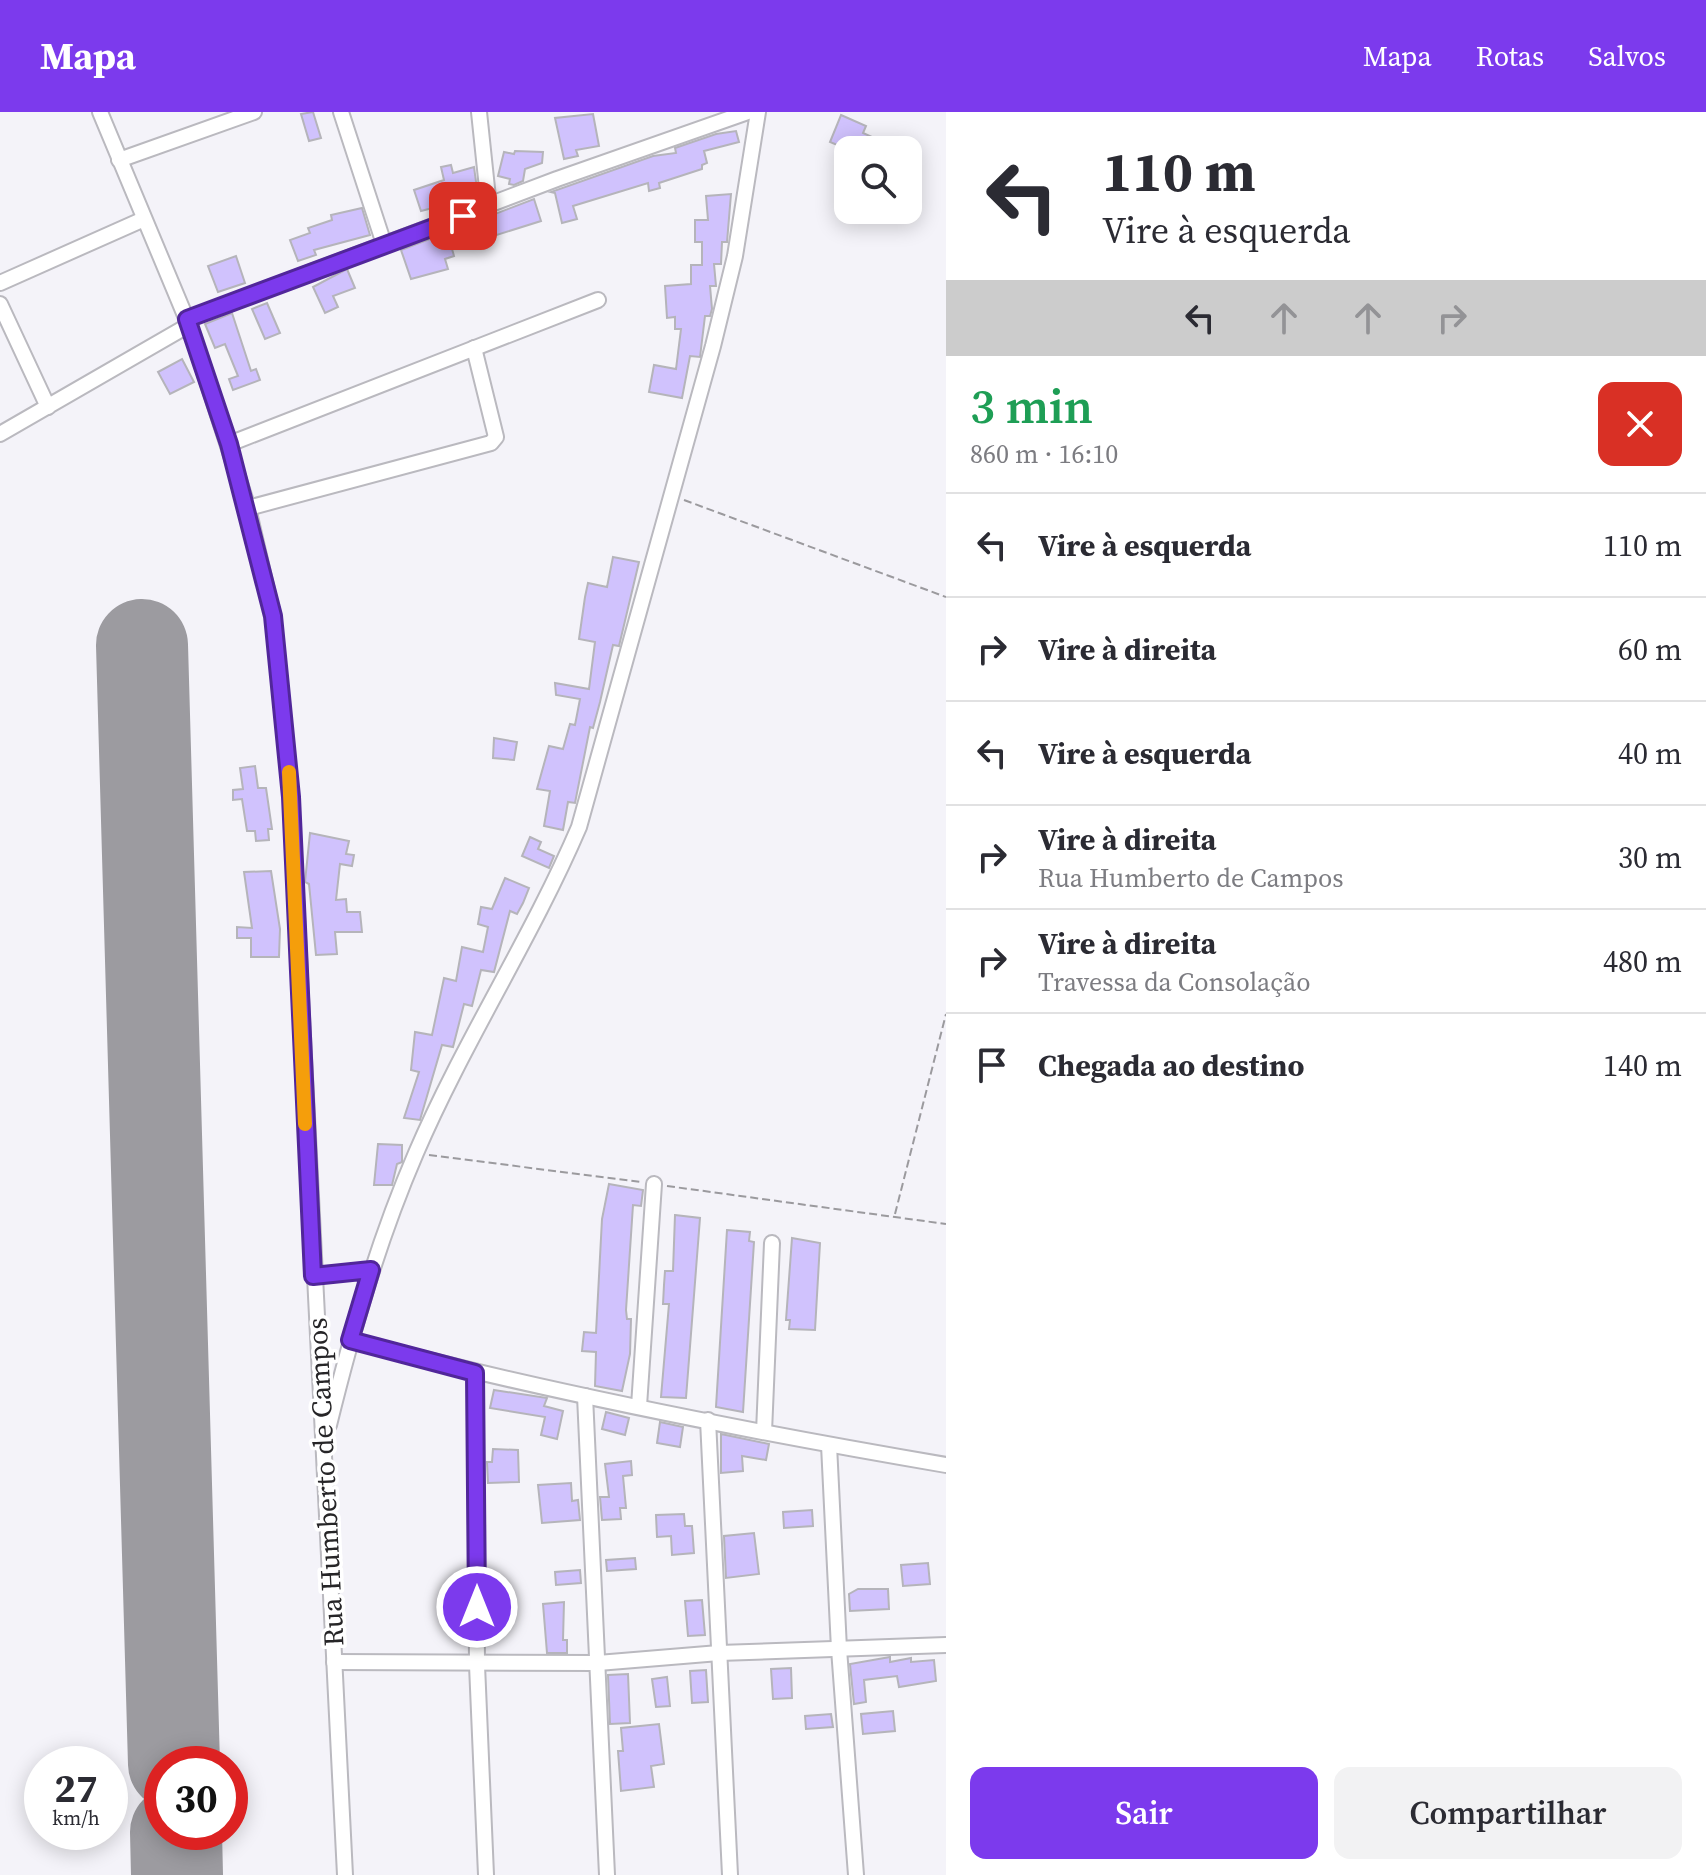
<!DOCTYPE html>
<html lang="pt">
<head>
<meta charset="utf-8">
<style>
  :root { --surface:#fff; --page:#f2f2f3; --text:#2b2b33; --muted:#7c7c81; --line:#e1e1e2; --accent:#7c3aed }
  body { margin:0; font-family:"Source Serif 4",serif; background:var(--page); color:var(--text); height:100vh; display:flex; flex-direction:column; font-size:30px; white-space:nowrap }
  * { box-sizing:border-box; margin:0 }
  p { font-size:26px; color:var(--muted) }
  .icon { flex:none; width:44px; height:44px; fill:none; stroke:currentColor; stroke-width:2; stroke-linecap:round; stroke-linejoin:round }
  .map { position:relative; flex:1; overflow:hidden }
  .side { display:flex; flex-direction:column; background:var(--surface); width:760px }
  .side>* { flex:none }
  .hud { background:#fff; color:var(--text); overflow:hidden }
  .fabs { position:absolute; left:834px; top:24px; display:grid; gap:16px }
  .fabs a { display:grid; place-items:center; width:88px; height:88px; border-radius:16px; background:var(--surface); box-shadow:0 4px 20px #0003; font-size:40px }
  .speed { position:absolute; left:24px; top:1634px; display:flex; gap:16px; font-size:40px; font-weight:700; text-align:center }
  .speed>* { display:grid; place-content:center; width:104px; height:104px; border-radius:50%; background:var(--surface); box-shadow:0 4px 20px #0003; line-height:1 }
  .speed small { font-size:20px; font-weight:400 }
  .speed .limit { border:12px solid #d22; background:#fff; color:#111 }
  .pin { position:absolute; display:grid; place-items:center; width:68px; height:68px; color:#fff; margin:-34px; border-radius:16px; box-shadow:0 4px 12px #0006 }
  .me { position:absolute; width:88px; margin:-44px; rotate:0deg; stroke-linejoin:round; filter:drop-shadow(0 0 6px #0008) }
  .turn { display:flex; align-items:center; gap:28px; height:168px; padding:0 24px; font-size:36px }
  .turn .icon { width:104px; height:104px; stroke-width:2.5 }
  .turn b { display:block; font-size:56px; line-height:68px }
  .lanes { display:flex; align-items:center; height:76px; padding:0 24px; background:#0003; justify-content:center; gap:40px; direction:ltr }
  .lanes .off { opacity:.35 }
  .round { display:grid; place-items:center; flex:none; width:84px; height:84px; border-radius:16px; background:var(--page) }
  .head { display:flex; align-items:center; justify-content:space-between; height:136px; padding:0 24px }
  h1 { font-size:48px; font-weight:600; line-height:60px; color:#1e9e55 }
  .cta { display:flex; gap:16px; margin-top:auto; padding:16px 24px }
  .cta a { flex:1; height:92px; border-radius:16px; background:var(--accent); color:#fff; font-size:32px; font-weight:600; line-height:92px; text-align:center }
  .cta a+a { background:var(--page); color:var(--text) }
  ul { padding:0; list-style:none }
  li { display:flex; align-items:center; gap:24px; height:104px; padding:0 24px; border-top:2px solid var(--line) }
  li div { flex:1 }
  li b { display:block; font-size:30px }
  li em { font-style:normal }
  header { display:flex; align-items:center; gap:48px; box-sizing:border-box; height:112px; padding:0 40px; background:var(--accent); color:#fff }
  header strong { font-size:38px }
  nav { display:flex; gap:44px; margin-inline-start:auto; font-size:28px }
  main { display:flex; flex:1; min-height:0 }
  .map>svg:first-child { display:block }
</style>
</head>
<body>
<header>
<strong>Mapa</strong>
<nav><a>Mapa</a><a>Rotas</a><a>Salvos</a></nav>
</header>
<main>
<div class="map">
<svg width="946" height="1763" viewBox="0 0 946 1763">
  <rect width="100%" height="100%" fill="#f4f3f9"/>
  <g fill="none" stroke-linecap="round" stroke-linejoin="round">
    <g stroke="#9c9ba0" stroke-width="92">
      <path d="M142 533 174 1652"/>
      <path d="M176 1720 177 1763"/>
    </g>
  </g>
  <g fill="#d0c2fd" stroke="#b5b4ba" stroke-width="2">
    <path d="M313 0 321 26 309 29 301 2Z"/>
    <path d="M593 2 599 34 576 38 578 44 564 47 555 6Z"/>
    <path d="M841 3 866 14 863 21 872 25 866 38H849L830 30Z"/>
    <path d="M736 19 739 30 704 39 707 51 702 53V57L659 71 660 76 649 79 648 71 573 94 577 107 562 111 555 81 551 80 653 44 676 41 675 36 716 22Z"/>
    <path d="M515 39 543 40 542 51 525 57 523 69 514 73 509 72 510 67 498 64 504 40 514 42Z"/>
    <path d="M451 53 453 61 474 55 478 84 421 99 414 78 444 68 441 55Z"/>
    <path d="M731 82 727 130H722L721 152H714L716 174H710L712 197 710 204H705L700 245 690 244 682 286 649 280 654 253 676 257 681 217H675V205L667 206 665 174 691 172V153H702V130H695V108H708L706 84Z"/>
    <path d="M534 87 541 109 452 137 454 144 445 147 448 157 411 167 401 138Z"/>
    <path d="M362 96 370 123 314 138 316 143 298 149 290 128 310 121 308 116 332 108 331 103Z"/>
    <path d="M236 144 245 171 218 180 208 154Z"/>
    <path d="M347 157 355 176 333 184 338 195 325 201 313 175Z"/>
    <path d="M267 191 280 221 265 227 252 197Z"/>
    <path d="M232 201 251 259 256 257 260 268 233 278 229 267 238 264 225 232 215 236 205 212Z"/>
    <path d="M182 247 194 270 170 282 158 260Z"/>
    <path d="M613 445 639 450 619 534 613 533 600 590 593 616 590 615 575 691 568 690 563 718 544 714 550 679 537 677 549 634 563 637 570 612 575 613 580 587 556 583 555 571 589 577 595 530 579 527 585 485 588 471 607 475Z"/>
    <path d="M494 626 517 630 514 648 493 646Z"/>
    <path d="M255 654 258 676H266L272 717H268L269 728 256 729 255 719H247L242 687 233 688V678L243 677 240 656Z"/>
    <path d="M310 721 349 729 346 742 354 743 352 754 340 752 336 788 346 787 347 800H360L362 820H335L337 842 316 843 309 772 305 770Z"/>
    <path d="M530 725 541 730 538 737 554 744 549 756 522 744Z"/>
    <path d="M271 759 280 817 279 845H251V826H237V815L252 816 244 760Z"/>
    <path d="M505 766 529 776 523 791 517 802 510 799 494 860 481 858 472 894 464 892 453 935 442 933 420 1008 404 1006 419 960 411 958 415 920 432 923 444 866 456 869 462 835 483 840 488 815 478 812 481 795 492 797Z"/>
    <path d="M378 1032 402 1033V1050L397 1052 392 1073H374Z"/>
    <path d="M609 1072 643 1078 641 1094 633 1093 626 1198 627 1207H631L630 1242 622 1279 595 1274 596 1240 582 1239 584 1220 596 1221 602 1107Z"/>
    <path d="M675 1103 700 1106 686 1286 661 1285 669 1192H663L664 1173 665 1159H673Z"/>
    <path d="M727 1118 750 1120 749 1129 754 1130 743 1300 716 1295Z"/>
    <path d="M792 1126 820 1131 815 1218 789 1217 790 1208H786Z"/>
    <path d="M494 1278 547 1286 544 1294 563 1299 557 1327 541 1323 545 1305 490 1296Z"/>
    <path d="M606 1300 629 1306 625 1323 602 1317Z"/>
    <path d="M660 1310 683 1315 680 1335 657 1331Z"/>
    <path d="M721 1322 769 1332 766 1348 742 1344 743 1359 721 1361Z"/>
    <path d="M493 1337 518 1338 519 1370 488 1371 487 1350H492Z"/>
    <path d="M631 1349 632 1363 623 1364 626 1396H620L621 1407 602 1408 600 1385H609L605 1352Z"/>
    <path d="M571 1371 572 1389 578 1388 580 1408 542 1411 538 1373Z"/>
    <path d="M812 1398 813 1414 784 1416 783 1400Z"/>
    <path d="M684 1402 685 1414H692L694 1441 672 1443 671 1424 657 1425 656 1403Z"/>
    <path d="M754 1421 759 1462 726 1466 724 1424Z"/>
    <path d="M635 1446 636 1457 607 1459 606 1448Z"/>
    <path d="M928 1451 930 1472 903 1474 901 1453Z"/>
    <path d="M580 1458 581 1471 556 1473 555 1460Z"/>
    <path d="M858 1477H888L889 1497 850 1499 849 1482Z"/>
    <path d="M702 1488 705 1523 688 1524 685 1489Z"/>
    <path d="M564 1490 563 1528H567V1541H547L543 1492Z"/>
    <path d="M890 1545V1550L911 1546V1550L934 1548 936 1569 899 1575 897 1564 864 1568 866 1590 854 1592 850 1552Z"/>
    <path d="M791 1556 792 1586 773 1587 771 1557Z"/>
    <path d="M706 1558 708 1590 692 1591 690 1559Z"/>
    <path d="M628 1562 630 1611 610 1612 608 1563Z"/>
    <path d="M667 1565 670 1594 656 1595 652 1567Z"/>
    <path d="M893 1599 895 1619 863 1622 861 1602Z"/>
    <path d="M831 1602 833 1615 806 1617 805 1604Z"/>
    <path d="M659 1612 664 1652 651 1654 654 1675 621 1679 618 1639H623L621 1616Z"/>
  </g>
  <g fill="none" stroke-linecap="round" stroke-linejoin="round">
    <defs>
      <g id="minor">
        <path d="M100 0 189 213 248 396 273 504 291 685 345 1763"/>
        <path d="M341 0 384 132"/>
        <path d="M479 0 489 95"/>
        <path d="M119 48 254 0"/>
        <path d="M0 171 144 107"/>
        <path d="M0 192 48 295"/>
        <path d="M187 207 557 67 748 0"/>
        <path d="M0 322 189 213"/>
        <path d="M229 332 598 188"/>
        <path d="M248 396 491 331 496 325 474 236"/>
        <path d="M313 1164 371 1158"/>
        <path d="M350 1228C546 1280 746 1319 946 1353"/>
        <path d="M475 1261 477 1553 486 1763"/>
        <path d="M585 1284 607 1763"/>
        <path d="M639 1294 654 1072"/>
        <path d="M708 1308 730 1763"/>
        <path d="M329 1313C352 1220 378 1129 416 1041 464 929 531 827 579 715L713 234 735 144 758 0"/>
        <path d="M764 1320 772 1131"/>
        <path d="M829 1333 839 1537 856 1763"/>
        <path d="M334 1550 598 1551 719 1541 946 1533"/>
      </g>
    </defs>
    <use href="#minor" stroke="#bab9bf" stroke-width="18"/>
    <g stroke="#9b9a9e" stroke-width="2" stroke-dasharray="8 4" stroke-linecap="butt">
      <path d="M684 388 946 485"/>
      <path d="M429 1043 641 1070"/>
      <path d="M667 1074 946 1112"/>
      <path d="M895 1102 946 902"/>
    </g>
    <use href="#minor" stroke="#fff" stroke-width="14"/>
  </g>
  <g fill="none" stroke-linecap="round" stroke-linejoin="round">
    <defs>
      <path id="route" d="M463 104 187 207 229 332 273 504 291 685 313 1164 371 1158 350 1228 475 1261 477 1495"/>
    </defs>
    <use href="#route" stroke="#51269a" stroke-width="20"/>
    <use href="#route" stroke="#7c3aed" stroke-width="14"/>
    <path stroke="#f59e0b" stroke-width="14" d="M289 660 305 1012"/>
  </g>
  <g text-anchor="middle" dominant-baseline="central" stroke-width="7" stroke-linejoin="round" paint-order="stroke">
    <g font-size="28" fill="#262527" stroke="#fff">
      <text transform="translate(325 1370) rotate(-93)">Rua Humberto de Campos</text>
    </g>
  </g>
</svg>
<div class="fabs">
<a><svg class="icon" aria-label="search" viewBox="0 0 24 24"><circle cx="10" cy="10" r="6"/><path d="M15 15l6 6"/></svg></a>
</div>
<div class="speed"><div>27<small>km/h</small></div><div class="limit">30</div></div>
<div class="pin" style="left:463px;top:104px;background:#d93025"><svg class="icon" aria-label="arrive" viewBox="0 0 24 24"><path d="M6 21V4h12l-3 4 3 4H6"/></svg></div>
<svg class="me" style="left:477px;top:1495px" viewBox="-20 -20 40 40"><circle r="17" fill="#7c3aed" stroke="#fff" stroke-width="3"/><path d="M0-11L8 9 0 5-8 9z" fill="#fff"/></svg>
</div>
<section class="side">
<div class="hud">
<div class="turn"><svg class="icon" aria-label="left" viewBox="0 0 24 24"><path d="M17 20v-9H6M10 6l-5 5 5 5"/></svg><div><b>110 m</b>Vire à esquerda</div></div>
<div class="lanes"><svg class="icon" aria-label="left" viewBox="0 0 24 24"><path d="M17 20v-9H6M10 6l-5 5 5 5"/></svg><svg class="icon off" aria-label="ahead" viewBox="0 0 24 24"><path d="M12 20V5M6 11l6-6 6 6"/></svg><svg class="icon off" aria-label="ahead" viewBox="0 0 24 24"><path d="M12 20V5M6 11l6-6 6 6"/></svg><svg class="icon off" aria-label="right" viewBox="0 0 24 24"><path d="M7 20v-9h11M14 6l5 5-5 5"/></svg></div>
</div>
<div class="head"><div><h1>3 min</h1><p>860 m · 16:10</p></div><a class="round" style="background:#d93025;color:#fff"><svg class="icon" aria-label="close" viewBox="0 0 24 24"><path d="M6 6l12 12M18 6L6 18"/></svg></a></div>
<ul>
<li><svg class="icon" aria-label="left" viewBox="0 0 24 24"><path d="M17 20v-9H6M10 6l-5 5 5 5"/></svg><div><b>Vire à esquerda</b></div><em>110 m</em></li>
<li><svg class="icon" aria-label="right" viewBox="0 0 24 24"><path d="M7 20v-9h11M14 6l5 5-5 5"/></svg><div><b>Vire à direita</b></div><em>60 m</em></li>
<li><svg class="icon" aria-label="left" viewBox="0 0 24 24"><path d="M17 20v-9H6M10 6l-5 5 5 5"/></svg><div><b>Vire à esquerda</b></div><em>40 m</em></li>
<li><svg class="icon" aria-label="right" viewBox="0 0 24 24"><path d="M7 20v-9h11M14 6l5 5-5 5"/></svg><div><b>Vire à direita</b><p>Rua Humberto de Campos</p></div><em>30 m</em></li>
<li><svg class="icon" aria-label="right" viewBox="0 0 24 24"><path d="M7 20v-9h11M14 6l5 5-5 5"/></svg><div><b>Vire à direita</b><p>Travessa da Consolação</p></div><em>480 m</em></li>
<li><svg class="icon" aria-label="arrive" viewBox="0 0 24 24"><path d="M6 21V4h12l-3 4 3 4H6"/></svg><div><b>Chegada ao destino</b></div><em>140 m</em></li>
</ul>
<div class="cta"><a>Sair</a><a>Compartilhar</a></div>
</section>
</main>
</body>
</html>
